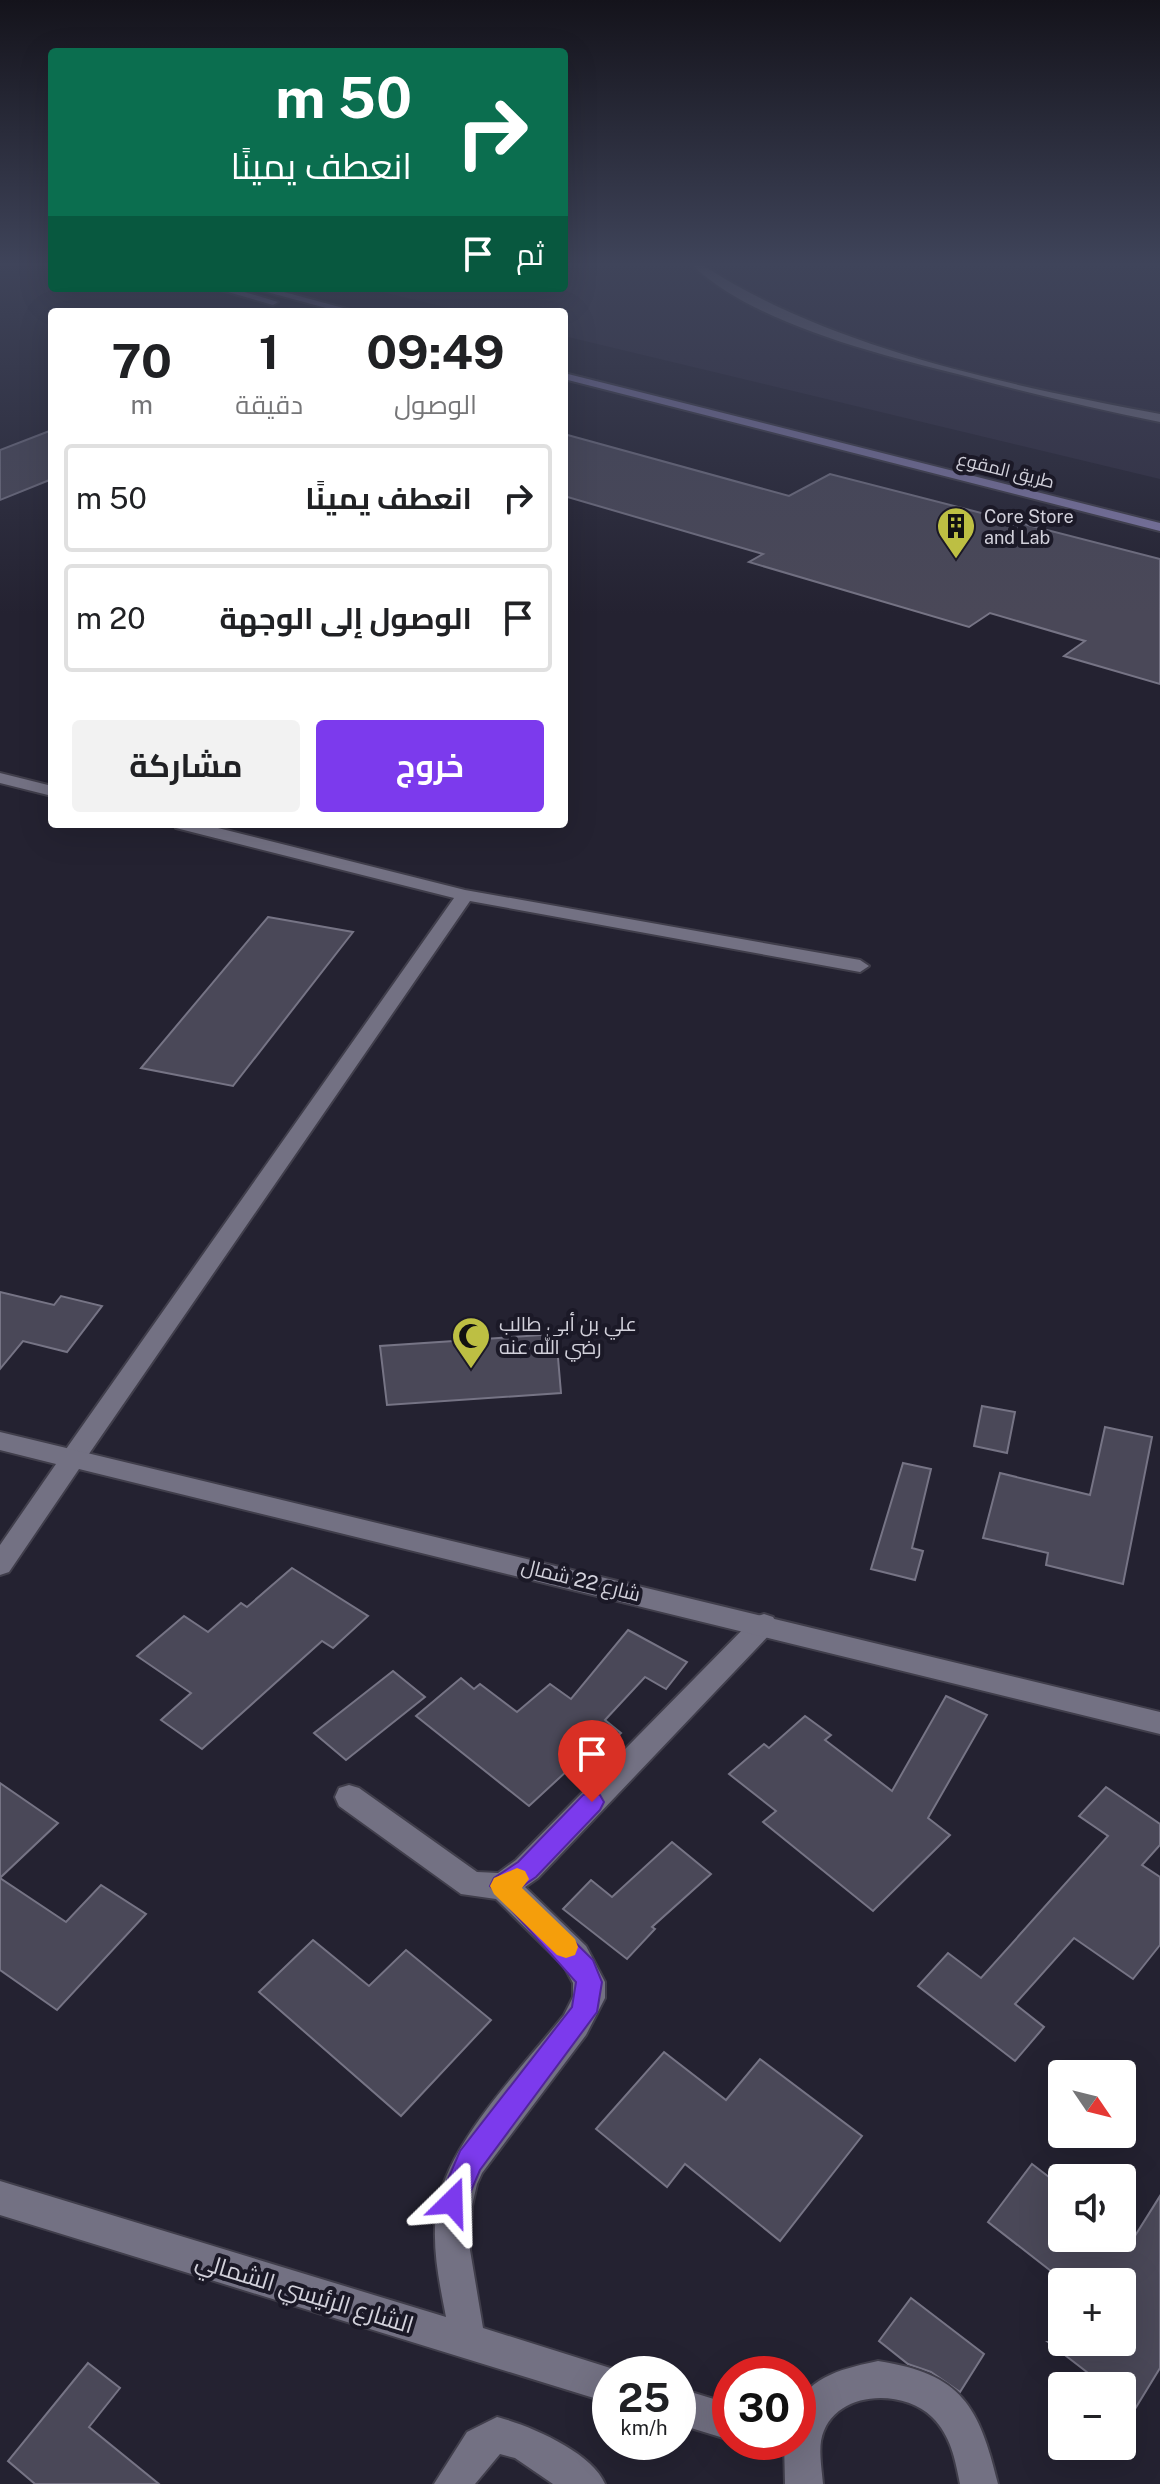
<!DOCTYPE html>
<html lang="ar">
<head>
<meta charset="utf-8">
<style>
  :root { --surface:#fff; --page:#f2f2f2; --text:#202124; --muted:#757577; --line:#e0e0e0; --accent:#7c3aed }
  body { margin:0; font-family:"Public Sans",Cairo,sans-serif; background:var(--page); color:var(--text); direction:rtl; height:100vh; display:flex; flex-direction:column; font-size:30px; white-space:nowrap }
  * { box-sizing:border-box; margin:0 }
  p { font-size:26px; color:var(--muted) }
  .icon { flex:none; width:44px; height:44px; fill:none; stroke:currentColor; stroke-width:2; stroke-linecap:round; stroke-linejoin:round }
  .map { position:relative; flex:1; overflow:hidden; direction:ltr }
  .panel { position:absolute; left:48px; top:308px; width:520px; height:520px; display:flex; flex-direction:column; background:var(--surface); border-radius:8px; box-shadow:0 8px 32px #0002; direction:rtl }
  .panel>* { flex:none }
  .banner { position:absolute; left:48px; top:48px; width:520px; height:244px; border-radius:8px; box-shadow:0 8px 32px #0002; direction:rtl; background:#0b6e4f; color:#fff; overflow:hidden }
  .needle { width:52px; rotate:125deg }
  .tools { position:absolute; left:1048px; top:2060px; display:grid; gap:16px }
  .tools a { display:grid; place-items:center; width:88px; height:88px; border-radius:8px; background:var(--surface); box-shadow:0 8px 32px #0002; font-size:40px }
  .speed { position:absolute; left:592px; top:2356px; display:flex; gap:16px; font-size:40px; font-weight:700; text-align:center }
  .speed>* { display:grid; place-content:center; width:104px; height:104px; border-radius:50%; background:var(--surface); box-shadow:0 8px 32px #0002; line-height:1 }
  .speed small { font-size:20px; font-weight:400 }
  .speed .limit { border:12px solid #d22; background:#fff; color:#111 }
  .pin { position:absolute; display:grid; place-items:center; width:68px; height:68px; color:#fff; margin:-82px -34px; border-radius:50% 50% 50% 0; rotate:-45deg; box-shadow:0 0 8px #0007 }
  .pin .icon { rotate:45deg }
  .me { position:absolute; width:88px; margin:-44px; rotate:22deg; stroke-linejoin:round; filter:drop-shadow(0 0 6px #0008) }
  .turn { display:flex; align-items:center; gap:28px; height:168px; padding:0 24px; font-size:36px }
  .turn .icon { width:104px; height:104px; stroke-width:2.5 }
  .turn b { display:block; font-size:56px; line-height:68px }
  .then { display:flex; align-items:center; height:76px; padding:0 24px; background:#0003; gap:16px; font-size:30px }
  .eta { display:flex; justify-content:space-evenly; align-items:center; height:136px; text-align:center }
  .eta b { font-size:48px; font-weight:700; line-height:56px }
  .cta { display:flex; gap:16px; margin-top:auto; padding:16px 24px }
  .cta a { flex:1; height:92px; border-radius:8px; background:var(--accent); color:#fff; font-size:32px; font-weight:700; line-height:92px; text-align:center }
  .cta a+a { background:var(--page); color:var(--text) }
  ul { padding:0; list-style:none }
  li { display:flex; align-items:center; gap:24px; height:108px; margin:0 16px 12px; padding:0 8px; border:4px solid var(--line); border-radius:8px }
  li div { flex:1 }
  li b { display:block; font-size:30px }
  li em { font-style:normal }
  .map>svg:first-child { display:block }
</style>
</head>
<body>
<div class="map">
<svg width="1160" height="2484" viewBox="0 0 1160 2484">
  <rect width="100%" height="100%" fill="#242231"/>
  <path fill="#302d40" d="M564 266H1160V479L564 336V312H465L366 288H564Z"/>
  <g fill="#4a4858" stroke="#767485" stroke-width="2">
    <path d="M52 430V479L0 500V450Z"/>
    <path d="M564 434 789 496 830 474 1160 559V684L1064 656 1085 641 990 613 969 627 749 562 763 554 564 496Z"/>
    <path d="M268 917 353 932 233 1086 141 1068Z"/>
    <path d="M0 1292 54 1305 61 1296 102 1306 67 1352 23 1341 0 1369Z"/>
    <path d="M556 1334 561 1393 387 1405 380 1346Z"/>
    <path d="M982 1406 1015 1412 1007 1453 974 1446Z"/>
    <path d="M1105 1427 1152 1437 1123 1584 1046 1565 1048 1553 983 1538 1000 1473 1090 1495Z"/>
    <path d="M903 1463 931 1469 912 1548 923 1551 915 1580 871 1569Z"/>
    <path d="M292 1568 368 1616 333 1648 322 1641 202 1749 161 1720 191 1693 137 1656 184 1616 208 1632 241 1603 247 1607Z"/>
    <path d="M628 1630 687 1662 666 1689 645 1677 605 1720 621 1733 589 1761 583 1756 529 1806 416 1716 461 1678 474 1689 480 1684 517 1712 550 1684 571 1699Z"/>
    <path d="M393 1671 425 1697 346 1760 314 1733Z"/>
    <path d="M946 1696 987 1715 928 1818 950 1835 873 1911 763 1822 776 1811 729 1774 764 1744 769 1748 805 1716 831 1735 825 1740 892 1791Z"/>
    <path d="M0 1783 58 1823 0 1878 66 1922 101 1885 146 1914 57 2010 0 1970Z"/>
    <path d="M1106 1787 1160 1824V1845L1142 1865 1160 1877V1945L1133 1979 1074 1938 1015 2004 1044 2027 1015 2061 918 1986 948 1953 981 1978 1108 1836 1079 1816Z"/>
    <path d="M672 1842 711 1874 652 1927 655 1929 627 1959 563 1909 591 1880 612 1897Z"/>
    <path d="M313 1940 369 1986 406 1950 491 2020 401 2116 259 1992Z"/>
    <path d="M664 2052 726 2100 760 2059 862 2136 780 2241 685 2164 667 2187 596 2129Z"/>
    <path d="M1032 2164 1062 2187V2238L1133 2239 1160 2196V2368L1135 2409 1122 2399V2386H1105L1048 2342H1122V2282H1065L988 2222Z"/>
    <path d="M911 2298 984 2354 960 2392 931 2372 908 2364 879 2341Z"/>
    <path d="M88 2363 120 2388 89 2427 159 2484H35L8 2461Z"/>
  </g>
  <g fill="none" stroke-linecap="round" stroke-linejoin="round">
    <defs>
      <g id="minor">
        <path d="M693 266H704C831 349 1012 386 1160 414V422C1096 409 1032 394 969 377 885 356 758 326 693 266Z"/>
        <path d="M0 773 52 786V796L0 783Z"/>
        <path d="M174 824H202L465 890 860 960 869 966 860 972 470 901 82 1464H64L61 1458 64 1452 454 898 176 828Z"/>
        <path d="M764 1614 773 1617 777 1624 773 1631 538 1878 525 1887 586 1946 605 1982V1998L586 2035 482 2173 477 2184 472 2206 470 2250 483 2328 623 2372 610 2374V2403L0 2215V2181L446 2317C439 2281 431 2244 437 2207 448 2142 523 2067 564 2015L573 1997V1983L564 1966 496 1899 461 1894 339 1806 335 1797 339 1788 349 1785 359 1788 477 1872 498 1873 516 1860 755 1617Z"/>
        <path d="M878 2361C962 2374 979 2406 998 2484H960C955 2459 951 2436 932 2417 901 2387 830 2391 821 2441 819 2454 822 2471 823 2484H785L784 2442H798C798 2432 796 2419 798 2409 805 2376 850 2367 878 2361Z"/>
        <path d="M678 2388 730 2404V2440L678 2424Z"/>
        <path d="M497 2417C529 2425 592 2452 605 2484H553L515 2458 500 2454 475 2484H434L467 2432Z"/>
      </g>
      <path id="tertiary" d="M0 1432 1160 1712V1734L79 1469 9 1572 0 1575V1545L56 1464 0 1450Z"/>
      <g id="primary">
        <path d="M214 288H231L278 302 273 305Z"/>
        <path d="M252 288H269L358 312H341Z"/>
        <path d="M564 373 1160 523V531L564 379Z"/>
      </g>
    </defs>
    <use href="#minor" stroke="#403e4b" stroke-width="4"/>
    <use href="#tertiary" stroke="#403e4b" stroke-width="4"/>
    <use href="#primary" stroke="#403e4b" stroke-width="4"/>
    <use href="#minor" fill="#737183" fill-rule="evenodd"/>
    <use href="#tertiary" fill="#737183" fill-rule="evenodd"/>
    <use href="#primary" fill="#827ba9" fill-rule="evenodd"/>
  </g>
  <linearGradient id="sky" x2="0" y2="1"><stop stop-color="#14131b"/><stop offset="0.43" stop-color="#3f445a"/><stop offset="1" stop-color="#3f445a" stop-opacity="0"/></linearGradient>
  <rect width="1160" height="614" fill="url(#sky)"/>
  <path fill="#7c3aed" stroke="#51269a" stroke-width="2" d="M592 1792 600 1795 604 1802 600 1810 536 1877 520 1888 593 1960 602 1982 597 2012 480 2170 462 2212 452 2216 442 2212 438 2202 460 2151 572 2007 576 1982 490 1886 494 1878 518 1862 583 1795Z"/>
  <path fill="#f59e0b" d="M517 1868 525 1871 529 1879 522 1888 575 1939 578 1947 575 1955 566 1958 557 1955 494 1894 490 1886 494 1878Z"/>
  <defs>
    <symbol id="building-pin" viewBox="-11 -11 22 30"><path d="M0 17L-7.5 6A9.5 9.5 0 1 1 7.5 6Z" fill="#bdbf43" stroke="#1b1927"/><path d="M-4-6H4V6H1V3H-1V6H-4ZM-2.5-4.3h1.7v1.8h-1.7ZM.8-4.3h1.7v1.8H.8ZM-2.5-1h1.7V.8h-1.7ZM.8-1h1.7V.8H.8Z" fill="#111"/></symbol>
    <symbol id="mosque-pin" viewBox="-11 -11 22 30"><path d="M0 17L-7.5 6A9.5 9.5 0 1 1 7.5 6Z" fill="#bdbf43" stroke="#1b1927"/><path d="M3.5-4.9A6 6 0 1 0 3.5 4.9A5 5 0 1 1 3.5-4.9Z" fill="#111"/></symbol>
  </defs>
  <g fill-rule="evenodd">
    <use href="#building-pin" x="934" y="504" width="44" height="60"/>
    <use href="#mosque-pin" x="449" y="1314" width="44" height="60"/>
  </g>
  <g text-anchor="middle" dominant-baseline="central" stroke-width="8" stroke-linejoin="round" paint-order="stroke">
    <g font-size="18" fill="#d2d1db" stroke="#1b1927">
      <text transform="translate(1006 470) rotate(14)">طريق المقوع</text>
    </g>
    <g font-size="18" fill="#d2d1db" stroke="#1b1927" text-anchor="start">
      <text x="984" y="516">Core Store<tspan x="984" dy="21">and Lab</tspan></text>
    </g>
    <g font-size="20" fill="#d2d1db" stroke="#1b1927" text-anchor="start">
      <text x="499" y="1324">علي بن أبي طالب<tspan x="499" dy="23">رضي الله عنه</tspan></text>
    </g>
    <g font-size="20" fill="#d2d1db" stroke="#1b1927">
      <text transform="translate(581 1580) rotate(14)">شارع 22 شمال</text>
    </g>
    <g font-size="24" fill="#d2d1db" stroke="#1b1927">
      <text transform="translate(305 2292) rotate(17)">الشارع الرئيسي الشمالي</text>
    </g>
  </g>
</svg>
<div class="tools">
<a><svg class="needle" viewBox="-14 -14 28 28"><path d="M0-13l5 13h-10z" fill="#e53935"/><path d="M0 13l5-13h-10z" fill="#757577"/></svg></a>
<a><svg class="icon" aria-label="sound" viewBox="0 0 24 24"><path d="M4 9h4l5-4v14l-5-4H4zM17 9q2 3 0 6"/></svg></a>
<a>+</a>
<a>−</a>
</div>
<div class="speed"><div>25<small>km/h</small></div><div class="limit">30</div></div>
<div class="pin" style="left:592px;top:1802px;background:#d93025"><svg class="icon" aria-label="arrive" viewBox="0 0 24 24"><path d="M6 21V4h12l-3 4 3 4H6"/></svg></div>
<svg class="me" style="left:452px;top:2202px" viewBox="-20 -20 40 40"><path d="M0-17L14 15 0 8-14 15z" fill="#7c3aed" stroke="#fff" stroke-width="4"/></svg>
<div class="banner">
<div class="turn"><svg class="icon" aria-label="right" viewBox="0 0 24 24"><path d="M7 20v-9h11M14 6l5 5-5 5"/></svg><div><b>50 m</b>انعطف يمينًا</div></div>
<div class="then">ثم<svg class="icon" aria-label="arrive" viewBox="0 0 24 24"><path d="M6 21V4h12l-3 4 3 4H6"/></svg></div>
</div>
<section class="panel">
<div class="eta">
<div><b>09:49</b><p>الوصول</p></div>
<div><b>1</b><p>دقيقة</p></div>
<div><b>70</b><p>m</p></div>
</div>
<ul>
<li><svg class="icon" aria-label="right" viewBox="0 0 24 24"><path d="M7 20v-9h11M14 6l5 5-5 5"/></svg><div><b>انعطف يمينًا</b></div><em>50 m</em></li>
<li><svg class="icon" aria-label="arrive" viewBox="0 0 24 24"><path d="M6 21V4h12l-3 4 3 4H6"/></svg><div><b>الوصول إلى الوجهة</b></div><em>20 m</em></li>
</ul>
<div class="cta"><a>خروج</a><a>مشاركة</a></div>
</section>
</div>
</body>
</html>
